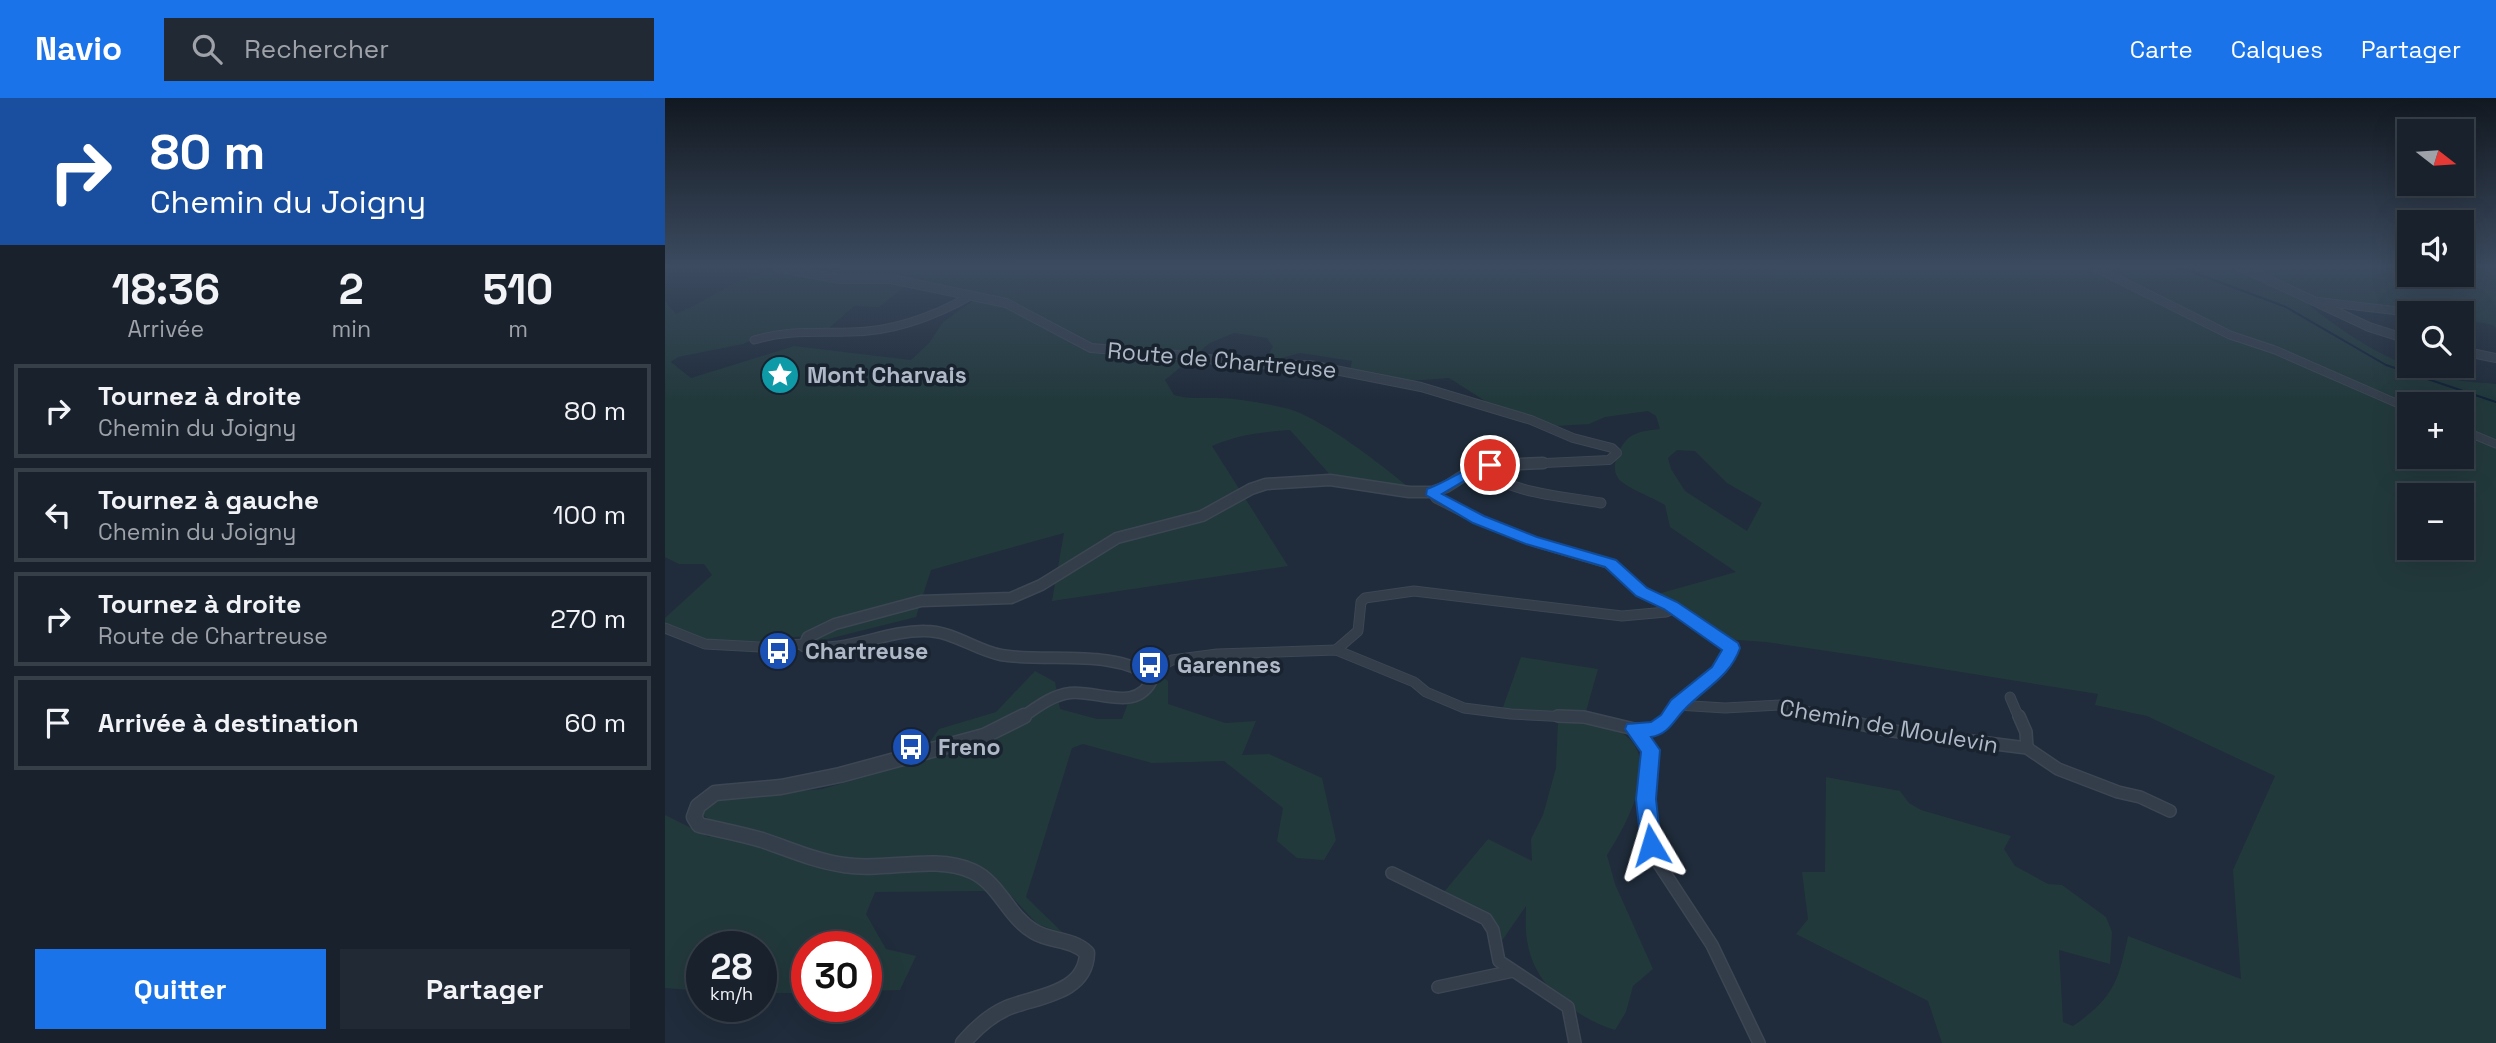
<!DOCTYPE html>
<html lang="fr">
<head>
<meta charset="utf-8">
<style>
  :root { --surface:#18212c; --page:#212934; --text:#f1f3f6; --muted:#9fa3a9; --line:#363e48; --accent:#1a73e8 }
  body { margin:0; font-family:"Space Grotesk",sans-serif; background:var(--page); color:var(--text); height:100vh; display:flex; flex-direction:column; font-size:26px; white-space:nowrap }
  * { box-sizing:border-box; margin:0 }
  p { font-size:23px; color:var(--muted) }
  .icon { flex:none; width:38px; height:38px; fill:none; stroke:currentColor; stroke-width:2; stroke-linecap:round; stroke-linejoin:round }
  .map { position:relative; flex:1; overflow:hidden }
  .drawer { display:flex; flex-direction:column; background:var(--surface); width:665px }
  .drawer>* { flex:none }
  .guide { background:#1a4fa0; color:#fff; overflow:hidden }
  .needle { width:46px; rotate:107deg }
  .fabs { position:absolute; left:1732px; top:21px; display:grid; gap:14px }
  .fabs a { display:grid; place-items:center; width:77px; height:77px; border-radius:0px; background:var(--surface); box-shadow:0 7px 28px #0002,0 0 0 2px var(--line); font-size:35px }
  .speed { position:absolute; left:21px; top:833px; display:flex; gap:14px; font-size:35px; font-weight:700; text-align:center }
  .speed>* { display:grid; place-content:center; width:91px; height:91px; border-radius:50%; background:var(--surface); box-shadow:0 7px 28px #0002,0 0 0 2px var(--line); line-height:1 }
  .speed small { font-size:18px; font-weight:400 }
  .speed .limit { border:10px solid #d22; background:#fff; color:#111 }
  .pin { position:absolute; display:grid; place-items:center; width:60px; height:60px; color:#fff; margin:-30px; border:4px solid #fff; border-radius:50%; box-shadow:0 2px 7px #0007 }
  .me { position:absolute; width:77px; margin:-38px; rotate:353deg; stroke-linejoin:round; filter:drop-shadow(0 0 5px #0008) }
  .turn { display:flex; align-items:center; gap:24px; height:147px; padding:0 35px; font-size:32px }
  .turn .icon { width:91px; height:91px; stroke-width:2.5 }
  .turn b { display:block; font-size:49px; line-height:60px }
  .eta { display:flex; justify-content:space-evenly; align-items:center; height:119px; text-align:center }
  .eta b { font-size:42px; font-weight:700; line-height:49px }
  .primary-button { display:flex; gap:14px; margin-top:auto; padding:14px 35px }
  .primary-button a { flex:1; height:80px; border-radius:0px; background:var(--accent); color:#fff; font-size:28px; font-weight:700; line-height:80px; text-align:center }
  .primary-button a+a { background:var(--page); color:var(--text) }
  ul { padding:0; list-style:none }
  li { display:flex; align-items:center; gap:21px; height:94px; margin:0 14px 10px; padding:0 21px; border:4px solid var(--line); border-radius:0px }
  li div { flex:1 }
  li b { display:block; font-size:26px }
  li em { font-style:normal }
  header { display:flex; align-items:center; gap:42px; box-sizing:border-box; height:98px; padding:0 35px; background:var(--accent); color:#fff }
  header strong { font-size:33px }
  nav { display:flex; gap:38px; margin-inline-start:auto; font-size:24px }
  .search { width:490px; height:63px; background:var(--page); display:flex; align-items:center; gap:18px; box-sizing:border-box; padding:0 24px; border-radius:0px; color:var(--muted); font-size:26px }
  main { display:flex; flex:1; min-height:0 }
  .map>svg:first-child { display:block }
</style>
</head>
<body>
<header>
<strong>Navio</strong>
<div class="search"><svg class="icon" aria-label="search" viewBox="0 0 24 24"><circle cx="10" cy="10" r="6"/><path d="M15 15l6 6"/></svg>Rechercher</div>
<nav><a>Carte</a><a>Calques</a><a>Partager</a></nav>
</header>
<main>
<section class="drawer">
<div class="guide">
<div class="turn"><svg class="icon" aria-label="right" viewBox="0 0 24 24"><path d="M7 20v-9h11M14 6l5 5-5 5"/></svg><div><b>80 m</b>Chemin du Joigny</div></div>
</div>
<div class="eta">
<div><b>18:36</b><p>Arrivée</p></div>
<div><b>2</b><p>min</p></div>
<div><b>510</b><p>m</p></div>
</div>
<ul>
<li><svg class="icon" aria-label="right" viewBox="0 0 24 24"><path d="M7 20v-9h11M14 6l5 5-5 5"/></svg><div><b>Tournez à droite</b><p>Chemin du Joigny</p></div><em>80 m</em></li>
<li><svg class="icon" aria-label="left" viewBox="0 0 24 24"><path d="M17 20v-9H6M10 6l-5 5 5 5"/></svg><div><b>Tournez à gauche</b><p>Chemin du Joigny</p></div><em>100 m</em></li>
<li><svg class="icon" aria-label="right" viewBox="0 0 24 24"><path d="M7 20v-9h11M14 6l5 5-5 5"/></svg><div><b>Tournez à droite</b><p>Route de Chartreuse</p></div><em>270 m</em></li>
<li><svg class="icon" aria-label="arrive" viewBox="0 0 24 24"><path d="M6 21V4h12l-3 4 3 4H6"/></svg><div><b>Arrivée à destination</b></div><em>60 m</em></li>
</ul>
<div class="primary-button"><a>Quitter</a><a>Partager</a></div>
</section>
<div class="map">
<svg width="1831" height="945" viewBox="0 0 1831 945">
  <rect width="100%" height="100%" fill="#202c3b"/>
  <g fill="#22393c" fill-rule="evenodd">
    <path d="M173 169H1745V177H1797V169H1831V230L1828 227 1797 221V215C1744 215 1691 204 1638 202 1683 239 1734 272 1793 282 1805 285 1818 284 1831 286V945H1277L1263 903 1131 836 1143 821 1137 774H1160L1161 679 1235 693 1244 705 1256 712 1346 738 1339 751 1350 768 1383 786 1397 787 1441 819 1447 834 1445 866 1394 852 1398 924 1408 928C1448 900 1453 885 1463 838L1576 881 1568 772 1610 678 1482 618 1430 607 1433 596 1203 559 1101 544 1060 541 989 497 1071 474 1005 429 1000 407C989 400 959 389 953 380 944 368 956 343 968 337 975 333 987 332 995 331L991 318 983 313 940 319 924 326 891 328 828 308 784 280 743 283 685 271 687 263 635 255 613 261 601 260 608 249 602 240 569 235 545 245 500 282 509 297C524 301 532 300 546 300 566 299 600 305 620 310 655 318 718 368 746 391L667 379 625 332C597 334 572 337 547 348L623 468 387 503 399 435 266 472 251 519 151 544C135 534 121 541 103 543 71 545 26 546 0 525V520L47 477 39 466H14L0 459V203L11 216C42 204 72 178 106 172 120 170 141 178 155 180ZM248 182 311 201 278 224 264 245 246 262 129 248 26 280 6 264 13 259 78 246 90 241 163 231 189 208 214 209ZM1745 306H1797V359H1745ZM1012 352 1030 353 1062 385 1097 405 1082 433 1020 393 1006 371 1003 360ZM1745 397H1797V450H1745Z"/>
    <path d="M856 559 933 571 920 617 837 612Z"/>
    <path d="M370 573 390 584 395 611 432 621H457L463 605C480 600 488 594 496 578L503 583V606L560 625 591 623 577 657 604 656 657 680 671 742 659 762 632 760 612 743 618 710 559 663 487 665 418 646 407 650 361 799 398 835 372 826 347 799 318 793 210 794 201 816 221 851 251 858 235 892 201 893V849H142V895H96V849H37V893L0 890V717L44 739 59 726 47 723 36 716 44 706 55 700 157 691 250 665 274 631 331 614Z"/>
    <path d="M893 624C912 626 940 624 957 635 998 661 962 726 942 757L950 786 988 871 968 888 961 914 950 932C909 919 868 887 862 842 860 831 861 819 861 808L836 844 823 817 778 795 823 741 867 763 866 741 878 717 891 670Z"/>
  </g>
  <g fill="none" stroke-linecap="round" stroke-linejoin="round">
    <path stroke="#132339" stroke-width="2" d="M1514 169 1621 209 1721 267 1831 304"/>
    <defs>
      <g id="minor-far2">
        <path d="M1429 169 1565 237 1610 252 1745 311"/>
        <path d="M1648 203 1751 215"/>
        <path d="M89 242C121 232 152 235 185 234 228 234 270 218 307 197"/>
        <path d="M1797 332 1831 346"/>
      </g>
      <g id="minor-far1">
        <path d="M814 369C844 396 898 398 936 405"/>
        <path d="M767 394 771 400 814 422 867 443 945 466 977 494 1007 508V511L1067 550C1054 581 1021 593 1004 620"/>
        <path d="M0 530 40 546 95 549 139 546"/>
        <path d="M671 552 693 533 696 504 700 500 749 493 957 518 1001 514 1007 511"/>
        <path d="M484 575 507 562 552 556 671 552 749 584 761 594 799 610 846 616 923 620"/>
        <path d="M1345 599 1354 620"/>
        <path d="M1012 607 1060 610 1116 607 1169 620"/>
      </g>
      <g id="minor">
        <path d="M893 618 919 619 969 631H989L1005 618"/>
        <path d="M1162 618 1220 632 1362 650 1393 671 1453 694 1475 699 1505 713"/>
        <path d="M1354 618 1361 634 1362 650"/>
        <path d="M969 631 986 652 982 724 990 760 1047 847 1094 945"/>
        <path d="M727 775 821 821 828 832 834 863 903 909 910 945"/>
        <path d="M773 889 848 873"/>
      </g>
      <g id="tertiary-far2">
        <path d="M111 169 175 181H226L341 205 426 250 523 258 578 266 645 267 756 289 866 322 908 340 947 350 952 355 944 362 836 367"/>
        <path d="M1576 169 1704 229 1745 242"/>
        <path d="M1797 253 1831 260"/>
      </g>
      <path id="tertiary-far1" d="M356 620C371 610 387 597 405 595 434 592 472 616 488 580 449 550 382 565 336 557 310 552 288 533 260 533 220 532 179 557 139 548L143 539 170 526 256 503 346 500 376 487 452 440 537 418 586 391 601 386 665 382 744 394H767L781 389 806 373 825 367 878 365"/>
      <path id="tertiary" d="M298 945C310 931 324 918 342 910 371 898 421 896 422 855 407 840 385 844 368 833 343 818 334 785 307 773 268 756 220 774 179 767 150 763 124 751 97 742 76 736 55 732 34 727L29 719 33 708 50 695 116 689 175 677 319 638 359 618"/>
    </defs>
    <use href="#minor-far2" stroke="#3d4754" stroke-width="9"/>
    <use href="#minor-far1" stroke="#3d4754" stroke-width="11"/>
    <use href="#minor" stroke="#3d4754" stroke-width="14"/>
    <use href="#tertiary-far2" stroke="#3d4754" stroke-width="10"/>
    <use href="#tertiary-far1" stroke="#3d4754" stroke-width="13"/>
    <use href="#tertiary" stroke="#3d4754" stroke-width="17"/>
    <use href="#minor-far2" stroke="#343e4b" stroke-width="7"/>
    <use href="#minor-far1" stroke="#343e4b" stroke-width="9"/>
    <use href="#minor" stroke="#343e4b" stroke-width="11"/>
    <use href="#tertiary-far2" stroke="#343e4b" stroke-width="8"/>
    <use href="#tertiary-far1" stroke="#343e4b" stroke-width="10"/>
    <use href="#tertiary" stroke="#343e4b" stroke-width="14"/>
  </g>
  <linearGradient id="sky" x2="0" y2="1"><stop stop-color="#121820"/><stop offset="0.56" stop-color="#3c4b60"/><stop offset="1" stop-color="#3c4b60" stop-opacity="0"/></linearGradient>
  <rect width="1831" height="301" fill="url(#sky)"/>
  <path fill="#1a73e8" stroke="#114b97" stroke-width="2" d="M825 362 830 364V370L811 376 777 396 819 418 872 439 951 462 982 490 1012 504 1073 545 1075 550C1065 579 1040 590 1020 611 1008 623 1004 636 986 639L995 652 991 701 996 747 993 753 986 756 979 753 976 747 971 701 976 654 960 631 962 626 986 624 996 617 1006 602 1047 569 1057 552 999 511 971 498 940 469 861 446 808 425 761 397 762 391C784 383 801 369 825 362Z"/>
  <defs>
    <symbol id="sight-disc" viewBox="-11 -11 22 22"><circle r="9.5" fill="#0f9aa8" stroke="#192330"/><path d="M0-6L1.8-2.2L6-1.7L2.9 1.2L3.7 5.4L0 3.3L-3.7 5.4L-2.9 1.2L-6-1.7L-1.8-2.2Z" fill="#fff"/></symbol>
    <symbol id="bus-disc" viewBox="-11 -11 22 22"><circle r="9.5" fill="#1a4fb4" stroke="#192330"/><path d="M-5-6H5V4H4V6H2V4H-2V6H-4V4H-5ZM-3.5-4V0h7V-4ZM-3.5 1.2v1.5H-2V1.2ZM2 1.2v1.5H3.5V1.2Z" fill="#fff"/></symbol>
  </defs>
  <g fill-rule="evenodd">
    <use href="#sight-disc" x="93" y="255" width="44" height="44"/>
    <use href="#bus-disc" x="91" y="531" width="44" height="44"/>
    <use href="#bus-disc" x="463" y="545" width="44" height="44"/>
    <use href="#bus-disc" x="224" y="627" width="44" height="44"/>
  </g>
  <g text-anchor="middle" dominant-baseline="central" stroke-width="7" stroke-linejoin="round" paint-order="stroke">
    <g font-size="23" fill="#afb8c7" stroke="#192330">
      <text transform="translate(557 262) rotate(5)">Route de Chartreuse</text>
      <text transform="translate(1224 628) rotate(10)">Chemin de Moulevin</text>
    </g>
    <g font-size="23" font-weight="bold" fill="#afb8c7" stroke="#192330" text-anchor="start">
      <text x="142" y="277">Mont Charvais</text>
      <text x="140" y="553">Chartreuse</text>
      <text x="512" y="567">Garennes</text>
      <text x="273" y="649">Freno</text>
    </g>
  </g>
</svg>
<div class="fabs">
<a><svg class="needle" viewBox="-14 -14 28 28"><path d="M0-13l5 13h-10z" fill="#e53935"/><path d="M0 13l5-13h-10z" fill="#9fa3a9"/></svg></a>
<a><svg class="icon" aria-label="sound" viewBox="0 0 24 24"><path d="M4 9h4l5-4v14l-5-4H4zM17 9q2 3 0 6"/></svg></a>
<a><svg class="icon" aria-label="search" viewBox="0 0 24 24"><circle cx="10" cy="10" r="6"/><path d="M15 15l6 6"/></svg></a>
<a>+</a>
<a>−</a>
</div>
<div class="speed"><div>28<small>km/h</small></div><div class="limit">30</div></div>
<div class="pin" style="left:825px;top:367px;background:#d93025"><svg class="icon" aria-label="arrive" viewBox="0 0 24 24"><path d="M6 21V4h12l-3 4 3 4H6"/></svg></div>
<svg class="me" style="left:986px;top:747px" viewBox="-20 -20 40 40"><path d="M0-17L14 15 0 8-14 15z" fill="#1a73e8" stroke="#fff" stroke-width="4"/></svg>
</div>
</main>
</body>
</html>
